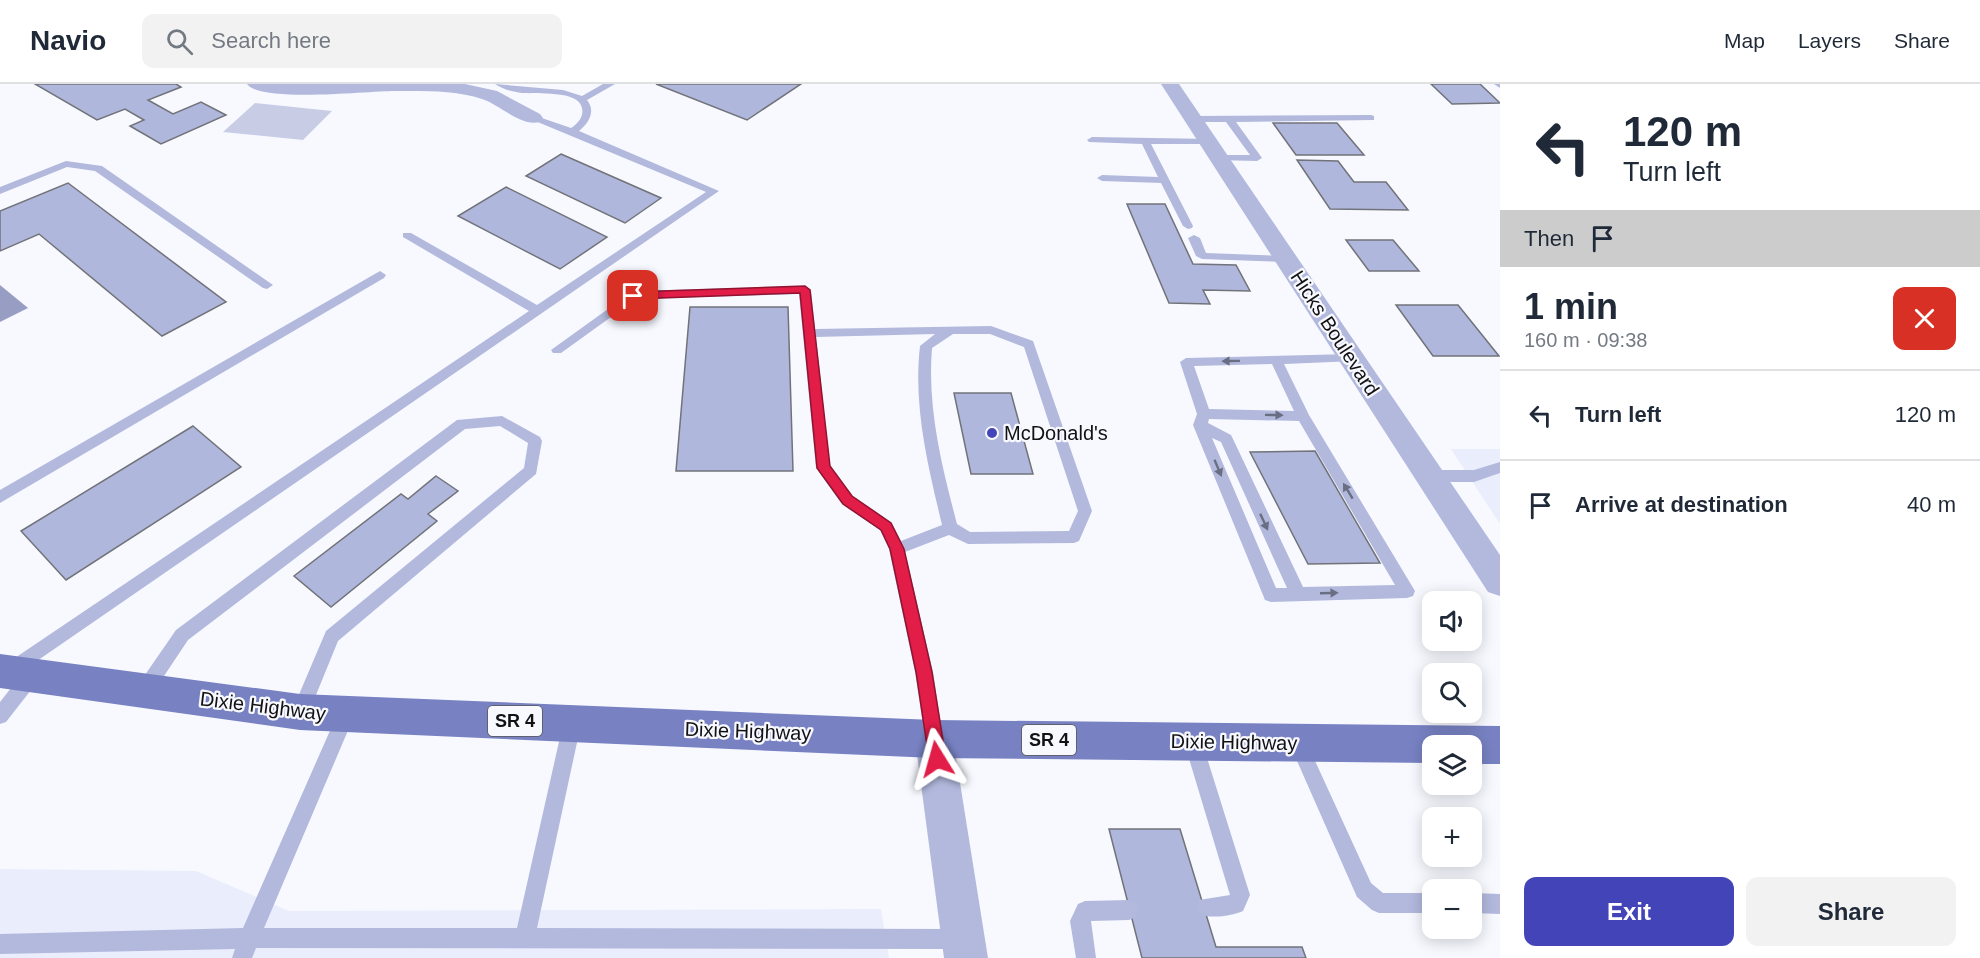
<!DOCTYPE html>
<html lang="en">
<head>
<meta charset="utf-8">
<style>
  :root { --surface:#fff; --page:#f2f2f3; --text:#1f2937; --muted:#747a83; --line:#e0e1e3; --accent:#4444b9 }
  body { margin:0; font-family:Helvetica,sans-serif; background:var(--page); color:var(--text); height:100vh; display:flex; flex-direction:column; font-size:22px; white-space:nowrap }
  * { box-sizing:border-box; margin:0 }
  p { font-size:20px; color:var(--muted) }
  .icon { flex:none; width:33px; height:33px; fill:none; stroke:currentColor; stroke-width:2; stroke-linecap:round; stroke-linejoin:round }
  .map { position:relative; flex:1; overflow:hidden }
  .details { display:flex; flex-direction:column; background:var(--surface); width:480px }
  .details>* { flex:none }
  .guide { background:#fff; color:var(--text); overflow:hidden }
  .fabs { position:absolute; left:1422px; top:507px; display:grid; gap:12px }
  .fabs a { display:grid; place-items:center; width:60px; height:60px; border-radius:12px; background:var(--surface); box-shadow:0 3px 15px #0003; font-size:30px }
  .pin { position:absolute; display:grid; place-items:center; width:51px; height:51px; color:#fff; margin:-26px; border-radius:12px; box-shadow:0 3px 9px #0006 }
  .me { position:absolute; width:66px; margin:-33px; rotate:352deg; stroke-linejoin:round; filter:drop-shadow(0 0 4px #0008) }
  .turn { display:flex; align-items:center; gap:21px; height:126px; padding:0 24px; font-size:27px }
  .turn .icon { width:78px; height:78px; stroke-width:2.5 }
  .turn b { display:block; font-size:42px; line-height:51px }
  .then { display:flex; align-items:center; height:57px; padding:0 24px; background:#0003; gap:12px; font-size:22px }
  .round { display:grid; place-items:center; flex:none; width:63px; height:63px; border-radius:12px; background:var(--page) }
  .head { display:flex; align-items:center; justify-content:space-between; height:102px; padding:0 24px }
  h1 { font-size:36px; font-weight:600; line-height:45px }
  .button { display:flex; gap:12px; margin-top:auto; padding:12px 24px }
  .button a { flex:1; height:69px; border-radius:12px; background:var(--accent); color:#fff; font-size:24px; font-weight:600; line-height:69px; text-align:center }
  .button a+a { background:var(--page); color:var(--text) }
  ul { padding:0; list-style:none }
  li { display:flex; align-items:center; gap:18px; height:90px; padding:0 24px; border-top:2px solid var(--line) }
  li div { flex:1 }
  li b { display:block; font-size:22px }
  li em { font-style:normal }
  header { display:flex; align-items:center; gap:36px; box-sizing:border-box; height:84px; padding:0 30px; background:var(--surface); border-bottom:2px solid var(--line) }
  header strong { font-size:28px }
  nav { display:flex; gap:33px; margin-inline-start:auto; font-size:21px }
  .search { width:420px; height:54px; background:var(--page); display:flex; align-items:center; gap:15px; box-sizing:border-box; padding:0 21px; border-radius:12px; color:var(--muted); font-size:22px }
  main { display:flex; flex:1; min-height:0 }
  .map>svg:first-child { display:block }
</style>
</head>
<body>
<header>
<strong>Navio</strong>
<div class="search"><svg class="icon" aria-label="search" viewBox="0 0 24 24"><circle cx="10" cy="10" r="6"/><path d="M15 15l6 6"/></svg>Search here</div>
<nav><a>Map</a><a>Layers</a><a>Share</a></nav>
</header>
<main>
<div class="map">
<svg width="1500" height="874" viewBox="0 0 1500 874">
  <rect width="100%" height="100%" fill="#f8f9ff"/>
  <g fill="#eaedfc">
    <path d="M1451 365H1500V440Z"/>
    <path d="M0 785 196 787 289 827 881 825 889 874H0Z"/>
  </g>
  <path fill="#c8cde5" d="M255 19 332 27 303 56 223 48Z"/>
  <path fill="#979dc3" d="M0 201 28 224 0 238Z"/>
  <g fill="#b0b7dd" stroke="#717379" stroke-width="1.5">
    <path d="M35 0H176L181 3 148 16 173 30 201 18 226 31 161 60 130 42 144 36 125 25 97 36Z"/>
    <path d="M656 0H801L747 36Z"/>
    <path d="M1431 0H1480L1500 19 1452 20Z"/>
    <path d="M1273 39H1337L1364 71H1296Z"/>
    <path d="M561 70 661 114 625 139 526 92Z"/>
    <path d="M1297 76 1338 77 1354 98H1386L1408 126 1330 125Z"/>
    <path d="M68 99 226 218 162 252 39 150 0 167V127Z"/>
    <path d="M506 103 607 153 560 185 458 132Z"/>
    <path d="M1127 120H1165L1193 180 1236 181 1250 207 1203 206 1210 220 1169 219Z"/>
    <path d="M1346 156H1393L1419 187H1369Z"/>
    <path d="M1396 221H1458L1499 272H1433Z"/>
    <path d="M690 223H788L793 387H676Z"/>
    <path d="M954 309H1011L1033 390H971Z"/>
    <path d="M193 342 241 383 66 496 21 447Z"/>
    <path d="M1315 367 1380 479 1308 480 1250 368Z"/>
    <path d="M436 392 458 407 428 430 437 437 331 523 294 492 401 410 408 415Z"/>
    <path d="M1109 745H1180L1216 863H1302L1306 874H1142Z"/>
  </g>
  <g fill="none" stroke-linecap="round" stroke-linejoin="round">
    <g fill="#b2b9dd" fill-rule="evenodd">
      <path d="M495 0 563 6 582 12 603 0H615L587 16C596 27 589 39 579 47L719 107 18 590 12 593 6 590 3 585 6 580 529 227 403 153V149H411L537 221 706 108 528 34 533 31 571 44C578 39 584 33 582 24 579 6 536 10 522 9 513 8 502 5 495 0Z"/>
      <path d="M1494 0H1500V4Z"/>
      <path d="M1371 31 1374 32V36L1236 38 1262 74 1257 77 1216 76V72L1220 71H1250L1226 38H1194L1189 35 1194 32Z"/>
      <path d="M1092 53 1212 55 1214 57 1209 60H1151L1193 142 1192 144 1188 145 1183 142 1161 99 1102 97 1097 94 1102 91 1158 93 1142 60 1089 58 1087 56Z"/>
      <path d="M66 77 102 82 273 201 267 205 263 204 95 87 67 83 0 110V103Z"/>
      <path d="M1194 151 1200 154 1206 169 1286 172 1292 175 1286 178 1202 175 1196 172 1188 154Z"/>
      <path d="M380 187 386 191 384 194 0 419V406Z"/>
      <path d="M805 202 811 206 815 245 991 242 1033 257 1092 427 1079 457 1074 459 968 460 949 451 905 468 933 588 943 654 940 660 934 663 928 660 925 654 915 588 889 465 880 446 842 420 816 384 799 210 636 215 561 269H553L551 266 633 207ZM935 250 920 262C913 323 928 382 942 441L901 457 891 438 852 412 830 383 816 253ZM953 250H990L1024 263 1078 427 1069 447 970 448 957 440C942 383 927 324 932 264Z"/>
      <path d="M1351 270 1356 271 1357 274 1356 277 1284 280 1309 331 1415 507 1413 512 1407 514 1271 518 1265 516 1263 511 1193 341 1197 330 1180 278 1186 274ZM1272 280 1294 327 1209 325 1194 282ZM1209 335 1299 337 1395 501 1303 503 1233 355 1231 351 1208 339ZM1212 354 1221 358 1287 504H1276Z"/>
      <path d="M502 332 540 353 542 357 536 390 338 557 307 633 301 635 295 633 292 627 326 547 524 384 528 359 500 342 465 345 188 556 150 613 144 615 138 613 135 607 138 601 176 546 457 336Z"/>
      <path d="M1500 378V389L1474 398H1430L1425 396 1423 392 1425 388 1430 386H1474Z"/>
      <path d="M32 583 38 585 41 591 38 597 6 638 0 640V618L26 585Z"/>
      <path d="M346 622 352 624 355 630 264 844H517L563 640 566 634 572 632 578 634 581 640 537 844 960 845 967 848 970 855 967 862 960 865 256 864 252 874H232L235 865 0 870V850L243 844 340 624Z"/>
      <path d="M1193 649 1199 652 1202 658 1250 811 1243 827C1231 832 1211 835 1199 830L1196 823 1199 816 1230 811 1184 658 1187 652Z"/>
      <path d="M1299 652 1305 655 1371 799 1383 809H1432V829H1379L1372 826 1357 813 1290 661 1293 655Z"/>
      <path d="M1472 809 1500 810V830L1472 829Z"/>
      <path d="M1129 816 1136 819 1139 826 1136 833 1129 836 1091 837 1096 874H1076L1070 837 1078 820 1085 817Z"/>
    </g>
    <g fill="#b2b9dd" fill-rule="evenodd">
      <path d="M247 0H465L497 7 540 30 543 34 540 38C520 43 501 21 482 15 456 6 423 7 395 7 369 7 260 19 247 0Z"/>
      <path d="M1161 0H1179L1500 471V512L1488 508Z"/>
      <path d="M934 637 947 642 953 655 988 874H944L915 655 921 642Z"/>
    </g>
    <path fill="#7882c3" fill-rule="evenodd" d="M0 570 300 610 934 636 1500 642V680H1472V662H1432V679L934 674 300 646 0 604Z"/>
  </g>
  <defs><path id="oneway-solid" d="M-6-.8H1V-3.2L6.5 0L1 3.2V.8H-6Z" transform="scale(1.5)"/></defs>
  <g fill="#6a6e83">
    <use href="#oneway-solid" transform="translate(1231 277) rotate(179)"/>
    <use href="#oneway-solid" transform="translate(1274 331) rotate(1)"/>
    <use href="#oneway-solid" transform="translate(1218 384) rotate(67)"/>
    <use href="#oneway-solid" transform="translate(1348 407) rotate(-121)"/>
    <use href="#oneway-solid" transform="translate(1264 438) rotate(65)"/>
    <use href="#oneway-solid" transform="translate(1329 509) rotate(-2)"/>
  </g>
  <path fill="#e11d48" stroke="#92132f" stroke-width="1.5" d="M805 202 810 206 830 382 852 412 891 439 904 465 932 588 946 675 943 681 937 683 931 681 929 675 916 588 890 465 881 446 843 420 817 384 800 209 633 215 628 212 633 208Z"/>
  <circle fill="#4444b9" stroke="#f8f9ff" stroke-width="2" cx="992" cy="349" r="6"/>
  <g text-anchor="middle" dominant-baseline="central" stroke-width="4.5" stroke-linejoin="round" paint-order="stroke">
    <g fill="#f8f9ff" stroke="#57575a" stroke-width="1.5">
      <rect x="488" y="622" width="54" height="30" rx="4.5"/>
      <rect x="1022" y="641" width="54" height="30" rx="4.5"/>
    </g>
    <g font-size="18" font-weight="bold" fill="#121214">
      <text x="515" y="637">SR 4</text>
      <text x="1049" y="656">SR 4</text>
    </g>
    <g font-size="20" fill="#121214" stroke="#f8f9ff">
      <text transform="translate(1335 249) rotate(57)">Hicks Boulevard</text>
      <text transform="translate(263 622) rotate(7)">Dixie Highway</text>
      <text transform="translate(748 647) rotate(2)">Dixie Highway</text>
      <text transform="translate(1234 658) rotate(1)">Dixie Highway</text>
    </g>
    <g font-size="20" fill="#121214" stroke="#f8f9ff" text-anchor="start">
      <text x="1004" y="349">McDonald's</text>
    </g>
  </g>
</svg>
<div class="fabs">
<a><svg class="icon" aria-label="sound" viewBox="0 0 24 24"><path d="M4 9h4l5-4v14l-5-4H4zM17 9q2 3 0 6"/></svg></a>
<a><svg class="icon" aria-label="search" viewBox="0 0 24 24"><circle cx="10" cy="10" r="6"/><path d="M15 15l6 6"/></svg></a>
<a><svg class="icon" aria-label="layers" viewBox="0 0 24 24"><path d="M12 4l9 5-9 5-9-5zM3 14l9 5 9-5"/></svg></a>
<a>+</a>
<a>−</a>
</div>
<div class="pin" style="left:633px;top:212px;background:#d93025"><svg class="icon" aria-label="arrive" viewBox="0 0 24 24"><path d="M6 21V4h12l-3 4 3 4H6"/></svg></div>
<svg class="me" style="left:937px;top:675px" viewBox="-20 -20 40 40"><path d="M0-17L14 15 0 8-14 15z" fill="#e11d48" stroke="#fff" stroke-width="4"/></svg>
</div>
<section class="details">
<div class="guide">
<div class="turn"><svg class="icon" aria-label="left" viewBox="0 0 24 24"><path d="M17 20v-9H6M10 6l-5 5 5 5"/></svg><div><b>120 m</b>Turn left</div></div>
<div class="then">Then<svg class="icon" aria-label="arrive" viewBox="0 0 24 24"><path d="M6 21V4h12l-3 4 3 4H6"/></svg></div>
</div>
<div class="head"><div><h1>1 min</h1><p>160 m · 09:38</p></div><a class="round" style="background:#d93025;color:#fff"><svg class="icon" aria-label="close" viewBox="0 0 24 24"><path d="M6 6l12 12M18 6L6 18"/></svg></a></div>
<ul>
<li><svg class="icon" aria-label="left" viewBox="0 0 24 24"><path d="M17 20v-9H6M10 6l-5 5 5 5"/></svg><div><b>Turn left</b></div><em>120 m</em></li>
<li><svg class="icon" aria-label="arrive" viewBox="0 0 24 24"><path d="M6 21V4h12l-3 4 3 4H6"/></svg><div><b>Arrive at destination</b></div><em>40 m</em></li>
</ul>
<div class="button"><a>Exit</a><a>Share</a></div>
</section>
</main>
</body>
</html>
